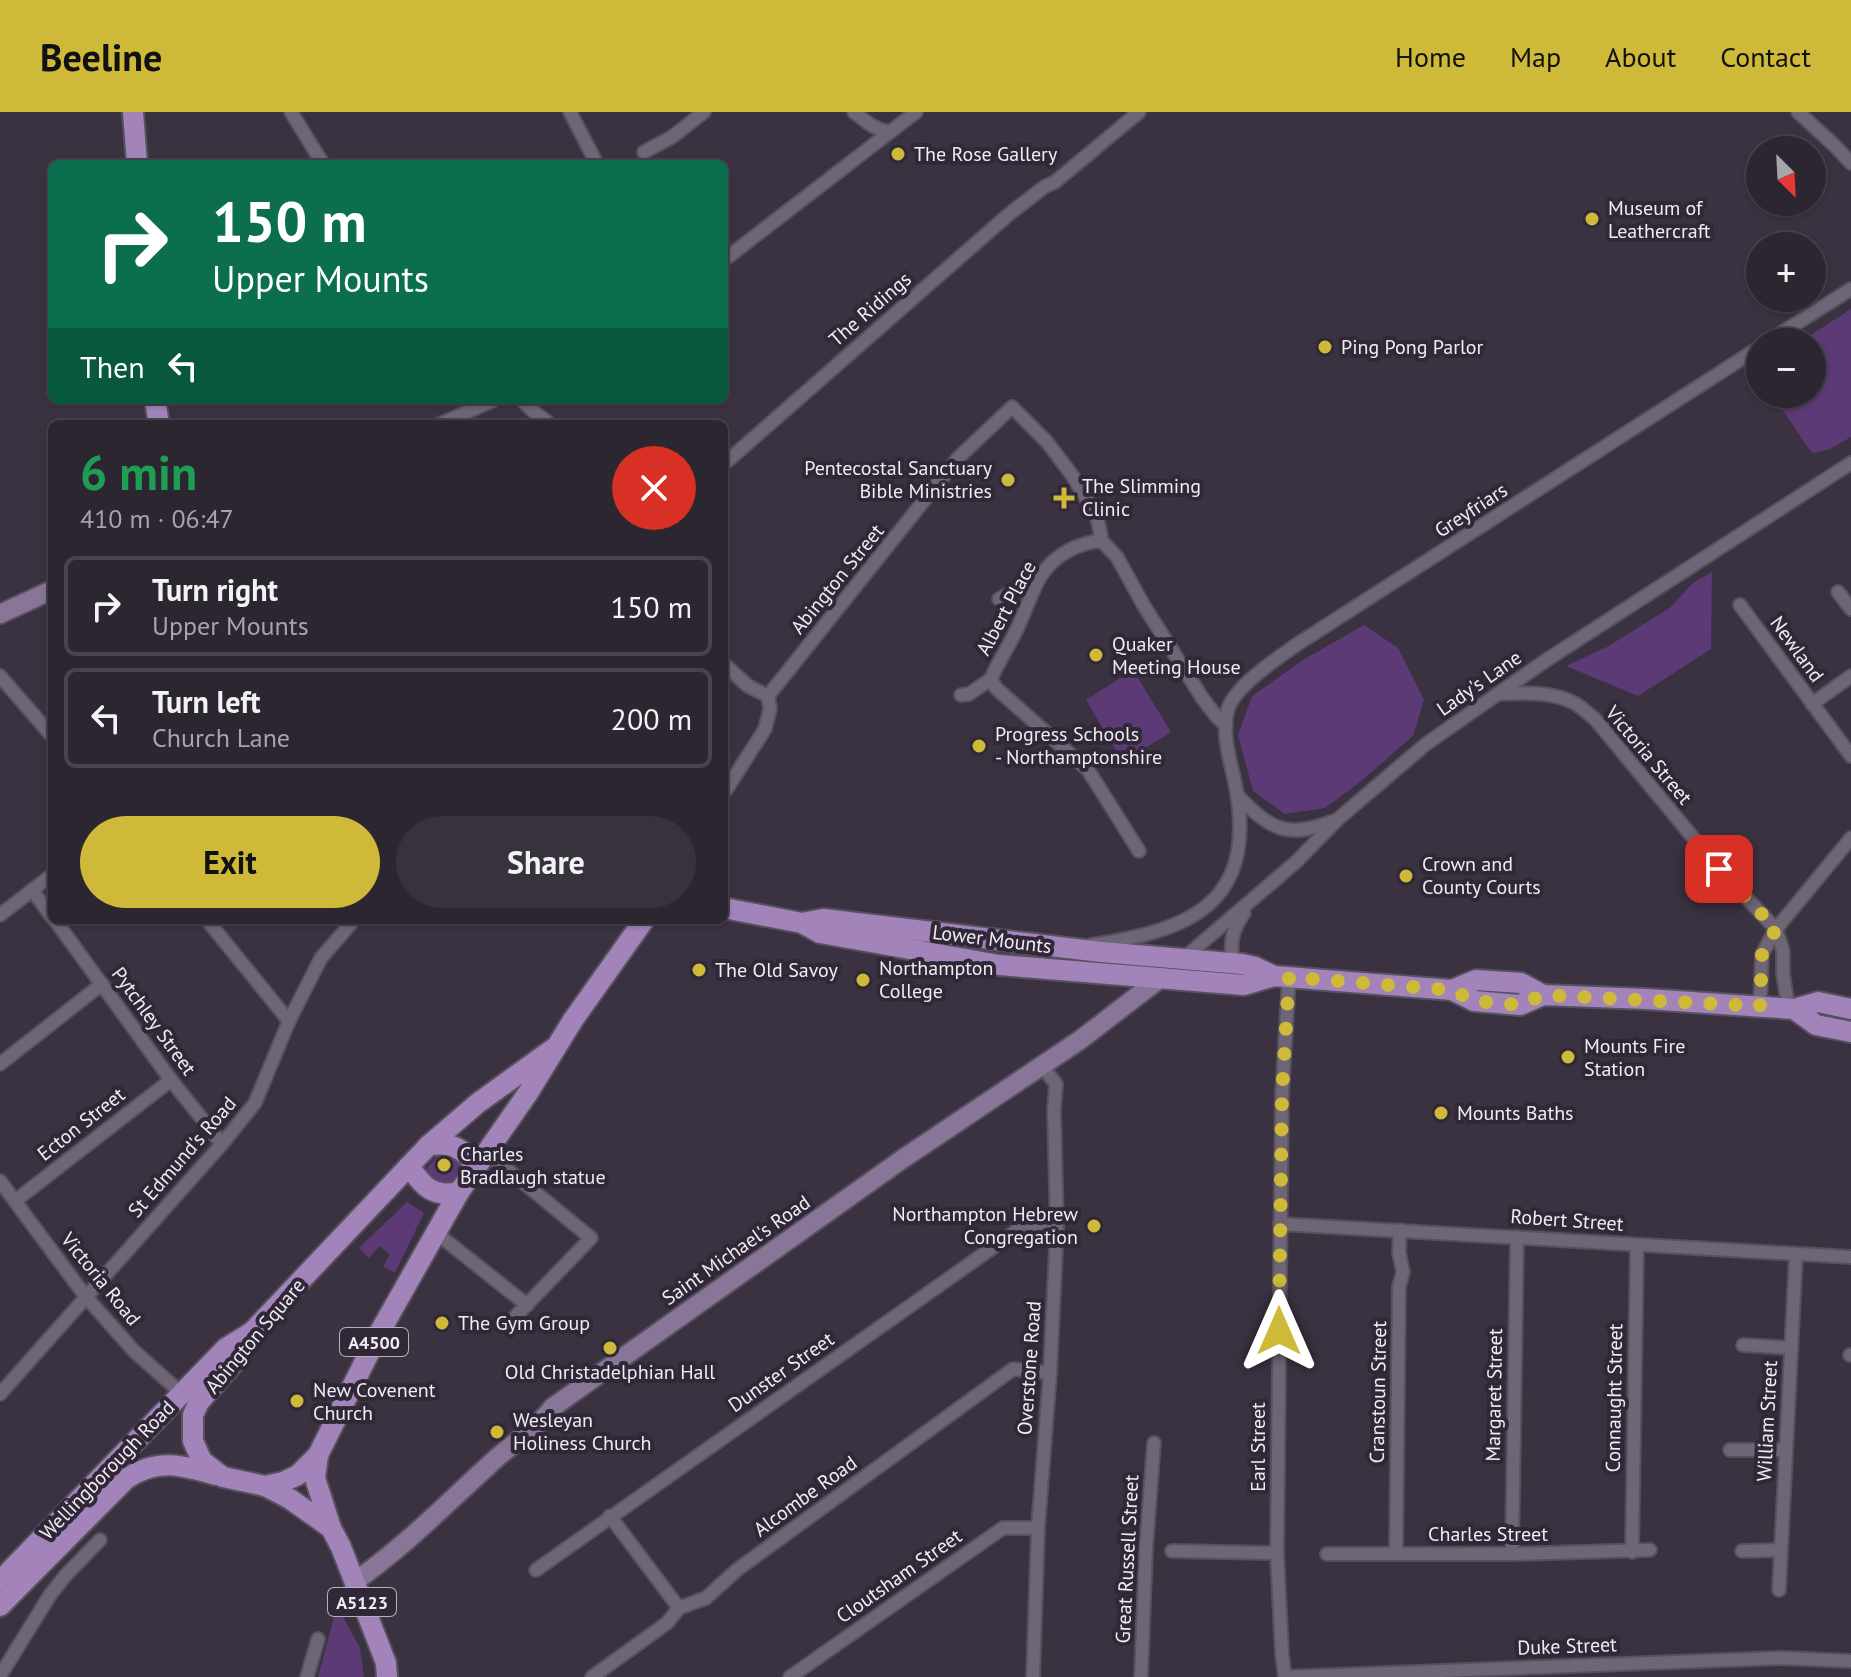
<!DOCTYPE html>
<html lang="en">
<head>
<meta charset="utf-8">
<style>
  :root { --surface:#2c2631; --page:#38323d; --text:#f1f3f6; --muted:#a6a5ab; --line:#48434d; --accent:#ceb938 }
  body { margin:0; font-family:"PT Sans",sans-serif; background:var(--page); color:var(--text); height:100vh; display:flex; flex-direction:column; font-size:30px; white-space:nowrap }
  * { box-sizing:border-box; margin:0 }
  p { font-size:26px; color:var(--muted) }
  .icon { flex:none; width:44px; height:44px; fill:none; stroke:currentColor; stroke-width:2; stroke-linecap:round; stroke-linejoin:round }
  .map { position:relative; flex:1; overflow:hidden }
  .details { position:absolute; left:48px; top:308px; width:680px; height:504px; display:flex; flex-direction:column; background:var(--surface); border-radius:12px; box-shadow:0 2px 6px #0004,0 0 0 2px var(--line) }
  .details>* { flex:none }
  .guide { position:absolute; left:48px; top:48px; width:680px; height:244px; border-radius:12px; box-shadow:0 2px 6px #0004,0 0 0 2px var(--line); background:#0b6e4f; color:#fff; overflow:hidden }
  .needle { width:52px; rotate:156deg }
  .tools { position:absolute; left:1746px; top:24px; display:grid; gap:16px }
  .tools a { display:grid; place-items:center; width:80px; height:80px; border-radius:50%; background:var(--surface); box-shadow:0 2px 6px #0004,0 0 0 2px var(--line); font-size:40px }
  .pin { position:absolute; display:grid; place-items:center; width:68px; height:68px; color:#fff; margin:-34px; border-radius:16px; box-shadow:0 4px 12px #0006 }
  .me { position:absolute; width:88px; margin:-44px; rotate:0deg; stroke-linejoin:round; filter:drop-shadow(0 0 6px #0008) }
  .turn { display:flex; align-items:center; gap:28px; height:168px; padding:0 32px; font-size:36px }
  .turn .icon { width:104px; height:104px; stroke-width:2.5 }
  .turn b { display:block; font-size:56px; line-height:68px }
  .then { display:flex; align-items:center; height:76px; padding:0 32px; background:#0003; gap:16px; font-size:30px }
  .round { display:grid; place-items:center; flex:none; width:84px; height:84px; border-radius:42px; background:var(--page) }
  .overview { display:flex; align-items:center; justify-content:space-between; height:136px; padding:0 32px }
  h1 { font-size:48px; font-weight:600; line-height:60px; color:#1e9e55 }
  .button { display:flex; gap:16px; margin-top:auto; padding:16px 32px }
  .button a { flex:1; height:92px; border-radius:48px; background:var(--accent); color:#111; font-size:32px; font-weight:600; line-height:92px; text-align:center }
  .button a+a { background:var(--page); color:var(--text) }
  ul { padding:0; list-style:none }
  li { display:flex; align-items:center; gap:24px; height:100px; margin:0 16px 12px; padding:0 16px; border:4px solid var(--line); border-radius:12px }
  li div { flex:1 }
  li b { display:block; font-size:30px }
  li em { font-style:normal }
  header { display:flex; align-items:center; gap:48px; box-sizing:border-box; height:112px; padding:0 40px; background:var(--accent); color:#111 }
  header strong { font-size:38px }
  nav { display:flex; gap:44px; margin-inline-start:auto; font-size:28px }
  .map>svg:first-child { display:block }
</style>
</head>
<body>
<header>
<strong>Beeline</strong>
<nav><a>Home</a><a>Map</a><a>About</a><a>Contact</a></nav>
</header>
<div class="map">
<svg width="1851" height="1565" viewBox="0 0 1851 1565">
  <rect width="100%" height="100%" fill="#3a3241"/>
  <g fill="#5c3a75">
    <path d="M1851 197V325L1830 337 1814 341 1808 336 1772 282H1812V230H1800Z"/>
    <path d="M1712 460 1711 537 1638 584 1566 554 1607 535 1671 495 1693 471Z"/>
    <path d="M1364 513 1398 536 1424 588 1413 624 1360 670 1325 696 1285 702 1253 679 1238 623 1252 584 1303 548Z"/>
    <path d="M1133 558 1171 620 1123 650 1086 588Z"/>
    <path d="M451 1040 460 1048 462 1058 452 1072 442 1075 428 1066 427 1056 440 1041Z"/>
    <path d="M407 1090 424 1101 395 1161 383 1154 390 1142 379 1134 369 1146 359 1136Z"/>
    <path d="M337 1494 360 1536 364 1565H318Z"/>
  </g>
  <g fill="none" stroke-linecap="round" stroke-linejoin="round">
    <defs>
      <g id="street">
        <path d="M291 0 323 52"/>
        <path d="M570 0 597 52"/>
        <path d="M854 0C865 9 875 18 890 20"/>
        <path d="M1798 0 1833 32 1851 51"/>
        <path d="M644 40 672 25 704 0"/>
        <path d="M724 148 916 0"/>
        <path d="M1767 230 1851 177"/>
        <path d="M522 288 533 299 550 312"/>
        <path d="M440 312 494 288"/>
        <path d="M724 352 1008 103 1044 75 1055 70 1139 0"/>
        <path d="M1102 429C1078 430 1053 444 1040 465 1031 481 1025 500 1017 517 1009 534 998 550 991 567L996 576 1088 658 1139 739"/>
        <path d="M1838 480 1851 497"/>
        <path d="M999 487 1040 464"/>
        <path d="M1740 493 1851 644"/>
        <path d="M724 552 748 574 768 584"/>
        <path d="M0 564 52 624"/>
        <path d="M1497 582C1521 581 1552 579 1574 591 1582 595 1588 602 1595 607L1719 757 1776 817 1783 839V862L1787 887 1791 897"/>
        <path d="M961 583 969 582 991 567"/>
        <path d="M1812 592 1851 564"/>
        <path d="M724 681 765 617 770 597 768 584 958 346 1012 295 1047 330 1072 363 1097 405 1102 429 1117 445 1144 494 1203 587 1216 604 1226 614"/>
        <path d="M1238 684C1271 718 1287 727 1334 709"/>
        <path d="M32 778 52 805"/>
        <path d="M0 803 52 763"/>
        <path d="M55 808 171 968 222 1032"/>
        <path d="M207 808 289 909"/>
        <path d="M1091 833C1186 819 1255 794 1237 682 1233 655 1220 624 1228 597 1235 574 1279 545 1299 531L1760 235"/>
        <path d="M1184 846 1296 750 1338 707 1426 632 1545 549 1851 351"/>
        <path d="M1240 852 1233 846C1229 828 1234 816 1244 801"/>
        <path d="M1760 894 1762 842 1776 817 1851 726"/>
        <path d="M0 952 102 872"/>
        <path d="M486 1040 591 1126 512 1208"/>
        <path d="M0 1069 86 1185 134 1239 181 1281"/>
        <path d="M15 1089 171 968"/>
        <path d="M1280 1112 1851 1145"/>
        <path d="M435 1120 527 1193"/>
        <path d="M1743 1233 1791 1236"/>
        <path d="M1850 1243H1851"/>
        <path d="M0 1282 222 1032 255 991 289 909 321 846 354 808"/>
        <path d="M1730 1338H1785"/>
        <path d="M610 1404 679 1496"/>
        <path d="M1172 1439 1277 1441"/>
        <path d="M1742 1439 1780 1438"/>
        <path d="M1632 1440 1637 1133"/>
        <path d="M1327 1442H1512L1650 1438"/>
        <path d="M1396 1442 1399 1175 1403 1160 1399 1141 1400 1118"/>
        <path d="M1512 1442 1517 1125"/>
        <path d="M536 1458 1019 1117 1057 1115"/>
        <path d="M1779 1478 1796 1142"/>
        <path d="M0 1564 50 1483 65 1464 100 1428"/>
        <path d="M307 1565 318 1527"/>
        <path d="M592 1565 667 1511 679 1496 706 1486 738 1457 1013 1257 1050 1261"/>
        <path d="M790 1565 1003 1416H1038"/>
        <path d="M1033 1565 1038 1416 1050 1261 1057 1115 1054 998 1056 972 1042 954"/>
        <path d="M1141 1565 1146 1436 1154 1331"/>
        <path d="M1285 1565 1282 1542 1277 1441 1282 982 1289 865"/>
        <path d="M1285 1565 1782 1546 1851 1549"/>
      </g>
      <g id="secondary">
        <path d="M0 502 52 478"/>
        <path d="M354 1470C403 1436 445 1393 489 1353 510 1333 535 1318 553 1295L904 1046 1080 928 1162 865"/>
      </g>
      <g id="primary">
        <path d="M133 0 137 52"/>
        <path d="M155 288 159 312"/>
        <path d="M724 796 802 811 823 807 1101 840 1242 852 1255 855 1274 864"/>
        <path d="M802 811 820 821 999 853 1244 873 1274 864 1452 878 1474 889 1520 893 1543 883 1647 887 1794 897 1818 890 1851 897"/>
        <path d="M1452 878 1476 868 1521 871 1543 883"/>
        <path d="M1794 897 1816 913 1851 920"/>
        <path d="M557 934 478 991 429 1033 252 1220 238 1246 199 1290 193 1303V1329L202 1349 223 1365 265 1374 283 1370 298 1363 318 1343 378 1223 459 1080 528 981 573 908 644 808"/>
        <path d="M429 1033C452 1031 463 1035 476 1055"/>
        <path d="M409 1054C423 1074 432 1086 459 1080"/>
        <path d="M318 1343 315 1366 331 1416 341 1435 386 1551 387 1565"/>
        <path d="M265 1374 290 1387 331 1416"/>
        <path d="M0 1469 226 1236 252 1220"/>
        <path d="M0 1494 126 1367C157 1346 181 1353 216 1363"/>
      </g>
    </defs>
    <use href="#street" stroke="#57505d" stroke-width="16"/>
    <use href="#secondary" stroke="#57505d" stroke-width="22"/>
    <use href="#primary" stroke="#57505d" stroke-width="24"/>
    <use href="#street" stroke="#6e6576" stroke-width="12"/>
    <use href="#secondary" stroke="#887598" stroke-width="18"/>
    <use href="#primary" stroke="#a284ba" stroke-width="20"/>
  </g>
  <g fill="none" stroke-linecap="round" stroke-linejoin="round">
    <path stroke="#ceb938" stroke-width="14" stroke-dasharray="0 25.2" d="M1279 1219 1282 982 1289 865 1452 878 1474 889 1520 893 1543 883 1760 894 1762 842 1776 817 1719 757"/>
  </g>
  <g fill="#ceb938" stroke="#302837" stroke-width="3">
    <circle cx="898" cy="42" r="8"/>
    <circle cx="1592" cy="107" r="8"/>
    <circle cx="1325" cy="235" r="8"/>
    <circle cx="1008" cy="368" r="8"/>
    <path d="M1060 374h8v8h8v8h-8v8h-8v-8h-8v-8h8z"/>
    <circle cx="1096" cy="543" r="8"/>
    <circle cx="979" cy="634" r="8"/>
    <circle cx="1406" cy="764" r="8"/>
    <circle cx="699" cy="858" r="8"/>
    <circle cx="863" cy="868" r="8"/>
    <circle cx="1568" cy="945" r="8"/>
    <circle cx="1441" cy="1001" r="8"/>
    <circle cx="444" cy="1053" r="8"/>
    <circle cx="1094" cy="1114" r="8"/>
    <circle cx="442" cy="1211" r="8"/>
    <circle cx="610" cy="1236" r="8"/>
    <circle cx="297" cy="1289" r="8"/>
    <circle cx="497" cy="1320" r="8"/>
  </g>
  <g text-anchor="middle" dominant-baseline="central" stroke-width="8" stroke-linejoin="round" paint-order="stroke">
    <g fill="#302837" stroke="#b6b0bc" stroke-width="2">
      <rect x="340" y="1216" width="68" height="28" rx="6"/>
      <rect x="328" y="1476" width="68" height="28" rx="6"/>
    </g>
    <g font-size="18" font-weight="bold" fill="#f0ebf5">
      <text x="374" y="1230">A4500</text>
      <text x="362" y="1490">A5123</text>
    </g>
    <g font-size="20" fill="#f0ebf5" stroke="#302837" text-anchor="start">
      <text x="914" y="42">The Rose Gallery</text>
      <text x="1608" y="96">Museum of<tspan x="1608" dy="23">Leathercraft</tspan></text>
      <text x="1341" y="235">Ping Pong Parlor</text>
      <text x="992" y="356" text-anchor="end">Pentecostal Sanctuary<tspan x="992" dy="23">Bible Ministries</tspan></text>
      <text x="1082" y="374">The Slimming<tspan x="1082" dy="23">Clinic</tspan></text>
      <text x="1112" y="532">Quaker<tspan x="1112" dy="23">Meeting House</tspan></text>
      <text x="995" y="622">Progress Schools<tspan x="995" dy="23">- Northamptonshire</tspan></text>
      <text x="1422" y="752">Crown and<tspan x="1422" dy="23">County Courts</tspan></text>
      <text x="879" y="856">Northampton<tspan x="879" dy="23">College</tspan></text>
      <text x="715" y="858">The Old Savoy</text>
      <text x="1584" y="934">Mounts Fire<tspan x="1584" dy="23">Station</tspan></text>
      <text x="1457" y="1001">Mounts Baths</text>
      <text x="460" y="1042">Charles<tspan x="460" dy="23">Bradlaugh statue</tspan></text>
      <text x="1078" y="1102" text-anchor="end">Northampton Hebrew<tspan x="1078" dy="23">Congregation</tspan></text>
      <text x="458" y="1211">The Gym Group</text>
      <text x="610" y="1260" text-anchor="middle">Old Christadelphian Hall</text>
      <text x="313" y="1278">New Covenent<tspan x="313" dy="23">Church</tspan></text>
      <text x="513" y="1308">Wesleyan<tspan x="513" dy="23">Holiness Church</tspan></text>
    </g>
    <g font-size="20" fill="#f0ebf5" stroke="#302837">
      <text transform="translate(870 197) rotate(-41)">The Ridings</text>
      <text transform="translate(1471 398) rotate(-33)">Greyfriars</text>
      <text transform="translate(837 467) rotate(-51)">Abington Street</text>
      <text transform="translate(1006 496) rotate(-62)">Albert Place</text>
      <text transform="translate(1797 537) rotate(54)">Newland</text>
      <text transform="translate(1479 571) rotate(-35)">Lady's Lane</text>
      <text transform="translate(1649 643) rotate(50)">Victoria Street</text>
      <text transform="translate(992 827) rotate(7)">Lower Mounts</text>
      <text transform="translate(154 909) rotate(54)">Pytchley Street</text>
      <text transform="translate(81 1012) rotate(-38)">Ecton Street</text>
      <text transform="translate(182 1045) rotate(-49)">St Edmund's Road</text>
      <text transform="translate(1567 1108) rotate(4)">Robert Street</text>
      <text transform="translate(736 1138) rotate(-35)">Saint Michael's Road</text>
      <text transform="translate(101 1167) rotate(51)">Victoria Road</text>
      <text transform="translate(255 1224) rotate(-50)">Abington Square</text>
      <text transform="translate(1029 1256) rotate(-86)">Overstone Road</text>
      <text transform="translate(781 1260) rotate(-35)">Dunster Street</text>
      <text transform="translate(1378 1280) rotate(-89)">Cranstoun Street</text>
      <text transform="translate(1494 1283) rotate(-89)">Margaret Street</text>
      <text transform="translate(1614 1286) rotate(-89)">Connaught Street</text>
      <text transform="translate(1767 1309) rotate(-87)">William Street</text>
      <text transform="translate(1258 1335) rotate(-90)">Earl Street</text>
      <text transform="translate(107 1358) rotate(-46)">Wellingborough Road</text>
      <text transform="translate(805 1384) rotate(-36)">Alcombe Road</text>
      <text x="1488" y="1422">Charles Street</text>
      <text transform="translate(1127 1447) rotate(-87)">Great Russell Street</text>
      <text transform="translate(899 1464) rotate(-35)">Cloutsham Street</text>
      <text transform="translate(1567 1534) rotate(-2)">Duke Street</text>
    </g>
  </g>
</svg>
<div class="tools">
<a><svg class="needle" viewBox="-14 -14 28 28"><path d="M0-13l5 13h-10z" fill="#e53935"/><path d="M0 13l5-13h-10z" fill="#a6a5ab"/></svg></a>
<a>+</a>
<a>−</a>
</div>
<div class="pin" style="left:1719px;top:757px;background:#d93025"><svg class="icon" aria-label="arrive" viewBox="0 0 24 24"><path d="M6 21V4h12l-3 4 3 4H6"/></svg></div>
<svg class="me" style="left:1279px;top:1219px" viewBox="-20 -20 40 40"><path d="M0-17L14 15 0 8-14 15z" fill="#ceb938" stroke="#fff" stroke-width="4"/></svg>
<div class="guide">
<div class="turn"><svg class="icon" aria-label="right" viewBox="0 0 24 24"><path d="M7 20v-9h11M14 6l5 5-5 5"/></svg><div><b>150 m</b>Upper Mounts</div></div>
<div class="then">Then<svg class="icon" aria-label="left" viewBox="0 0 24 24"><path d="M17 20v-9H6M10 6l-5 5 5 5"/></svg></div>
</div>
<section class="details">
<div class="overview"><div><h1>6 min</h1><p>410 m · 06:47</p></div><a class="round" style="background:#d93025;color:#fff"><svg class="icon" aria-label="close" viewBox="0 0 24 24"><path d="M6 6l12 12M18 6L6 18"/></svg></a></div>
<ul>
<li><svg class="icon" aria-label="right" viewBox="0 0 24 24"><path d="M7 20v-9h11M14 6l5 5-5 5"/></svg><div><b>Turn right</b><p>Upper Mounts</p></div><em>150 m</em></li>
<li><svg class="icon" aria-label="left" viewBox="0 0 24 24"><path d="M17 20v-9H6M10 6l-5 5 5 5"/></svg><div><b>Turn left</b><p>Church Lane</p></div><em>200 m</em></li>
</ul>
<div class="button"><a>Exit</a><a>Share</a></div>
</section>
</div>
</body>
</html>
